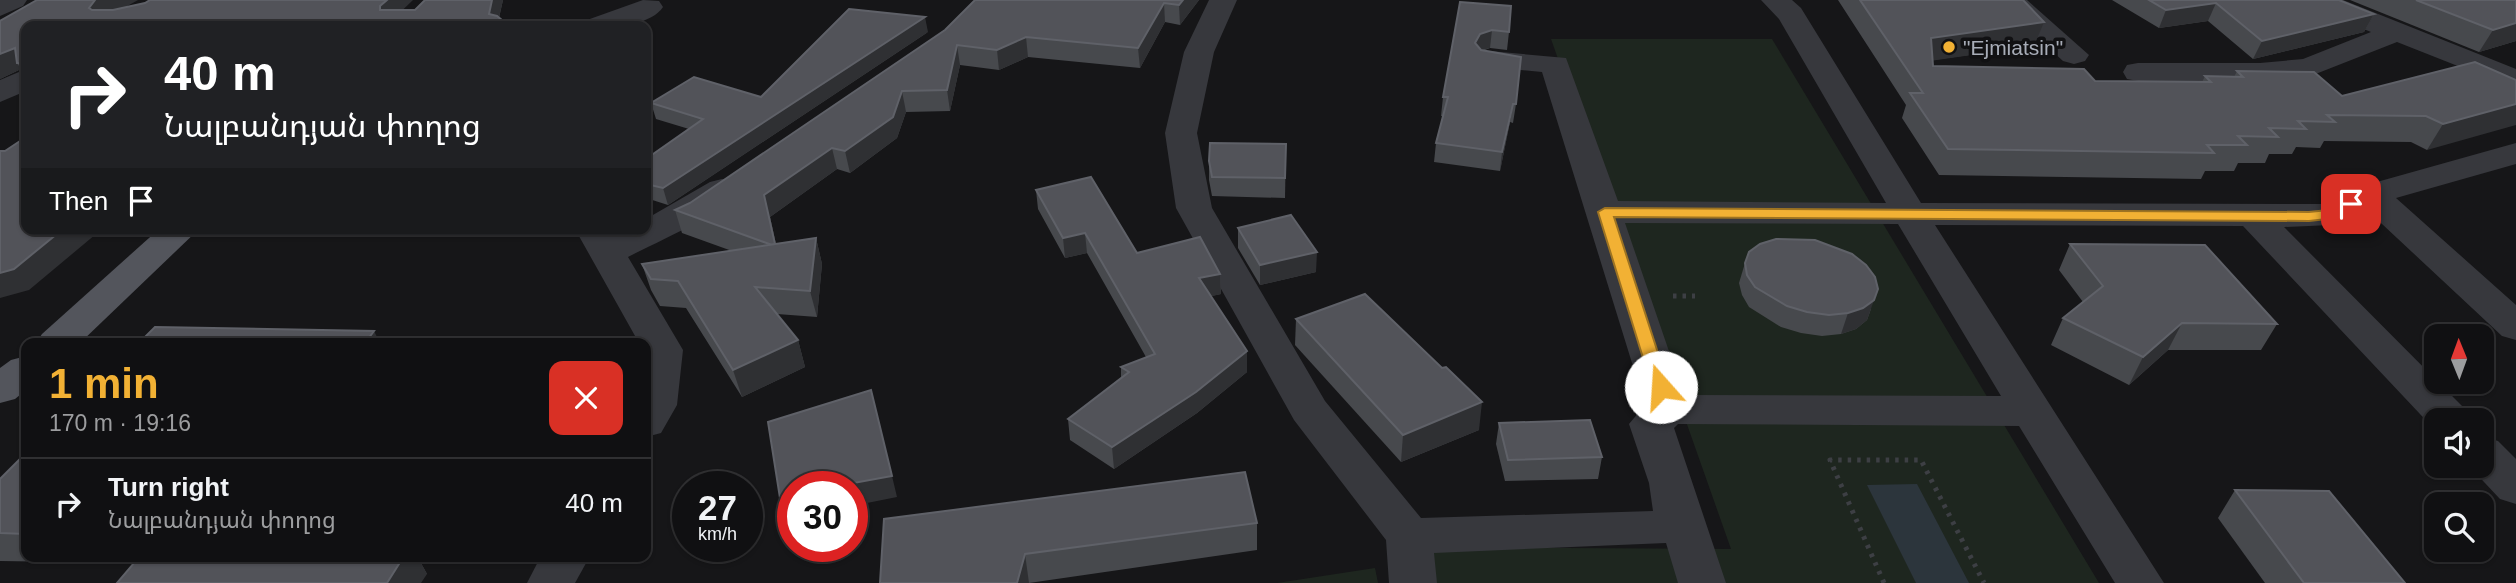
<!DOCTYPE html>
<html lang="en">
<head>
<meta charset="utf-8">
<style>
  :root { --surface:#101012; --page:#19191b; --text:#f1f3f6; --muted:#9c9d9f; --line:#303032; --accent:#f2b134 }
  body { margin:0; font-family:Helvetica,"Noto Sans Armenian",sans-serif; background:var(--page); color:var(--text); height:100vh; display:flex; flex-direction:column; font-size:26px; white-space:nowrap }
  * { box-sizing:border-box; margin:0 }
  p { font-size:23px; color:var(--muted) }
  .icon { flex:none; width:38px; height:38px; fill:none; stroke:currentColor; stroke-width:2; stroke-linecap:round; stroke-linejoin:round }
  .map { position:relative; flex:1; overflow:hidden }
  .drawer { position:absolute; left:21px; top:338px; width:630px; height:224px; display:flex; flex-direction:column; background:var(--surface); border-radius:14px; box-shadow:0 2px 5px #0004,0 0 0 2px var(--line) }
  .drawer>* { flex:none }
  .top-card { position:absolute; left:21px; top:21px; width:630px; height:214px; border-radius:14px; box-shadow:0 2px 5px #0004,0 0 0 2px var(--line); background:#202124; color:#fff; overflow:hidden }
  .needle { width:46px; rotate:359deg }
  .fabs { position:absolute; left:2424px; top:324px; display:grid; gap:14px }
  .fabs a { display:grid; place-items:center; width:70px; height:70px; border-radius:14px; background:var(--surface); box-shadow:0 2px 5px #0004,0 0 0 2px var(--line); font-size:35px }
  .speed { position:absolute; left:672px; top:471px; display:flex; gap:14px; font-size:35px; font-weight:700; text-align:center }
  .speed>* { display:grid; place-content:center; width:91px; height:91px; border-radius:50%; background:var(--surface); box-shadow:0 2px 5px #0004,0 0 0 2px var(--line); line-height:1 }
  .speed small { font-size:18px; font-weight:400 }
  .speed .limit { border:10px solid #d22; background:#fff; color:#111 }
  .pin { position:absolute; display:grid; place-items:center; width:60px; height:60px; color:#fff; margin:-30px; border-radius:14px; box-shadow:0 4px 10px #0006 }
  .me { position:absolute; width:77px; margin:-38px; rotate:341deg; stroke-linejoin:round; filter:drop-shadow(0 0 5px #0008) }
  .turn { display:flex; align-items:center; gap:24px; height:147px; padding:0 28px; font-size:32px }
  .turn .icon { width:91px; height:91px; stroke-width:2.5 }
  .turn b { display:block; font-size:49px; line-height:60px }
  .then { display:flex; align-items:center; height:66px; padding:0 28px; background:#0003; gap:14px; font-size:26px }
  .round { display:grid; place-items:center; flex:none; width:74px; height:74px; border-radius:14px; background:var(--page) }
  .summary { display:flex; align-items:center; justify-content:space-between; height:119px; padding:0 28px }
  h1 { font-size:42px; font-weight:600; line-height:52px; color:var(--accent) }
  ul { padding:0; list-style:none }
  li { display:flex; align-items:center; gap:21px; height:91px; padding:0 28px; border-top:2px solid var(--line) }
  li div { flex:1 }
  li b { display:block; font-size:26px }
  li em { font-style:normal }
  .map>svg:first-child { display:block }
</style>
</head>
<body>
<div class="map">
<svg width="2516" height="583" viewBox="0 0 2516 583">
  <rect width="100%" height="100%" fill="#161618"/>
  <g fill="#1e261f">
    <path d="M1551 39H1772L2099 583H1430L1426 547 1731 549Z"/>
    <path d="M1375 568 1378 583H1277Z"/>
  </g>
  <path fill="#2c353c" d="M1917 484 1969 583H1916L1867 485Z"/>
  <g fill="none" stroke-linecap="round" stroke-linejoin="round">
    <g stroke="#3d3f44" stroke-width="5" stroke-dasharray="3.5 6" stroke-linecap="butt">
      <path d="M1673 296H1695"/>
      <path d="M1884 583 1830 460H1921L1984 583"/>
    </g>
    <g fill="#37383d" fill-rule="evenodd">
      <path d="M0 0H27L23 6 0 16Z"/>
      <path d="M643 0 659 1 663 7C649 28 605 27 582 26L587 20Z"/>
      <path d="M1209 0H1237L1214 52 1197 133 1212 208 1325 401 1421 518 1653 511 1649 483 1629 424 1645 405 1542 72 1479 66 1475 60 1479 54 1490 51 1566 58 1618 201 1886 203 1779 19 1761 0H1792L1801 8 1921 203 2323 204 2359 187 2516 143V164L2396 198 2516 305V340L2502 336 2367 210 2331 225 2284 227 2466 410 2473 420H2436V431L2243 226 1935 225 2164 583H2115L2019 426 1678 424 1674 428 1726 583H1678L1666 543 1434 553 1437 583H1389L1386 540 1294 420 1176 208 1165 133 1184 52ZM1625 223 1898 224 2001 396 1684 395Z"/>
      <path d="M1996 0H2027L2089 55 2085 61 2074 64 2063 61Z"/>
      <path d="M2304 0H2343L2516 69V89L2397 42 2308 77 2260 81H2138L2127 79 2123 72 2127 65 2138 63H2260L2303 59 2371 32 2308 6Z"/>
      <path d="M26 69V91L0 102V80Z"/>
      <path d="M722 179 734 182 739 189C721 215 657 242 628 257L683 350 677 405 661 433 646 437V343H639L575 229H611L614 234 625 229H646V219L710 182Z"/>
      <path d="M2482 436 2498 441 2516 459V504L2500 499 2469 466H2482Z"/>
      <path d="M541 556H590L575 583H527Z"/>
    </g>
    <g fill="#53555c" fill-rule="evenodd">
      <path d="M159 229H199L80 343H36L42 334Z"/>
      <path d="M26 356V390L15 399 0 403V368L11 360Z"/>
    </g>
  </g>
  <g fill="#47494d">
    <path d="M37 0 124 8 403 10H415L503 0 499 18 26 26V78L21 69 0 79Z"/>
    <path d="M975 0H1199L1180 25 1165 22 1140 68 1028 57 999 70 960 65 950 111 906 112 897 138 850 173 837 169 770 217 776 244 816 238 822 264 817 317 777 314 798 340 805 367 742 397 686 308 660 306 651 290 642 264 732 251 682 233 675 210 690 203 945 30Z"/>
    <path d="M1838 0H2023L2034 46 1933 60V66L2095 81 2202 82 2205 76 2234 77 2237 71 2342 96 2516 80 2427 150 2411 142 2324 141 2320 148 2296 147 2292 154H2269L2265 163H2238L2234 171H2205L2201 179 1939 175 1902 118 1906 105Z"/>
    <path d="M2112 0H2339L2374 14 2364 32 2253 59 2208 21 2159 28Z"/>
    <path d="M2350 0H2516V41L2479 52Z"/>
    <path d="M1460 2 1509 32 1507 50 1490 48 1482 51 1516 104 1513 123 1510 122 1500 171 1434 162 1436 143 1443 116H1441L1443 97Z"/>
    <path d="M928 32 668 205 646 198V159L689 129 656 119 651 103 761 97Z"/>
    <path d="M1286 144 1285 198 1212 196 1209 180V161Z"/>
    <path d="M1036 190 1137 253 1220 274 1221 294 1211 296 1247 351V372L1197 413 1114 469 1070 440 1068 419 1121 378V367L1146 357 1087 253 1065 258 1038 209Z"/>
    <path d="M1238 228 1316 272 1260 285 1238 248Z"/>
    <path d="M301 229H428L427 231Z"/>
    <path d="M2070 244 2277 324 2261 350H2168L2129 385 2051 345 2063 318 2083 302 2059 270Z"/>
    <path d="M1745 263 1871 309 1867 320 1856 329 1841 334 1822 336 1801 333 1781 327 1749 307 1742 295 1739 283Z"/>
    <path d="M1296 319 1479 430 1401 462 1295 345Z"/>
    <path d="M1499 423 1602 457 1598 479 1505 481 1496 444Z"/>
    <path d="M26 453V556H417L427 574 134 563 0 561V479Z"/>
    <path d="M2235 490 2405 583H2265L2218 518Z"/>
    <path d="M884 519 1257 523V550L1029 583H880Z"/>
  </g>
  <g fill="#2f3033">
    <path d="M95 0H138L106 18 99 26 89 8Z"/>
    <path d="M387 0H413L388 24 380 10V6Z"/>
    <path d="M492 0H503L497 26 489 14Z"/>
    <path d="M1183 0H1199L1180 25 1179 5Z"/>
    <path d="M1164 3 1165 22 1140 68 1138 48Z"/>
    <path d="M2216 3 2208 21 2159 28 2166 10Z"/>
    <path d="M2374 14 2364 32 2253 59 2262 41Z"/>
    <path d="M925 17 928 32 668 205 663 188Z"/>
    <path d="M2044 22 2034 46 1923 62 1931 38Z"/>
    <path d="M2516 23V41L2479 52 2493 30Z"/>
    <path d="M1492 30 1490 48 1478 51 1475 43 1480 34Z"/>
    <path d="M1026 37 1028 57 999 70 997 50Z"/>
    <path d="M957 45 960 65 950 111 947 90Z"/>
    <path d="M15 48 17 63 21 69 0 79V54Z"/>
    <path d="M902 91 906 112 897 138 850 173 845 151Z"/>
    <path d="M1513 104 1510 122 1500 171 1502 152Z"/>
    <path d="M2516 104V125L2427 150 2443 124Z"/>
    <path d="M832 148 837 169 770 217 781 268 764 195Z"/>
    <path d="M63 229H102L29 290 0 298V273Z"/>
    <path d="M1085 233 1087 253 1065 258 1063 238Z"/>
    <path d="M816 238 822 264 817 317 810 291Z"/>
    <path d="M1317 252 1316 272 1260 285V265Z"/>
    <path d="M1220 274 1221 294 1200 299 1199 278Z"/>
    <path d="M1878 289 1867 320 1856 329 1841 334 1848 313Z"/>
    <path d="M2182 323 2168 350 2129 385 2143 357Z"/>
    <path d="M374 331 380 343H365Z"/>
    <path d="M798 340 805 367 742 397 733 370Z"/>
    <path d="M1247 351V372L1197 413 1114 469 1112 447Z"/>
    <path d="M1482 402 1479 430 1401 462 1403 435Z"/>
    <path d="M892 476 897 497 852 506V486H837Z"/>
    <path d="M793 495V518L786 519 780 498Z"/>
    <path d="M1025 554 1029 583H1017Z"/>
    <path d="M404 556H417L427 574 421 583H387Z"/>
  </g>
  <g fill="#525359" stroke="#5f6168" stroke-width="2">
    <path d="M37 0H95L89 8 92 10H113L145 3 150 0H387L380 6V10H415L425 0H492L489 14 497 16 509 26H26V64L17 63 15 48 0 54V21Z"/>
    <path d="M975 0H1183L1179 5 1164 3 1138 48 1026 37 997 50 957 45 947 90 902 91 893 117 845 151 832 148 764 195 775 244 772 245 675 210 690 203 945 30Z"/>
    <path d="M1860 0H2023L2044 22 1931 38 1933 66 2084 69 2095 81 2211 82 2205 76 2243 77 2237 71 2314 72 2342 96 2475 62 2516 80V104L2443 124 2426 116 2327 115 2335 122 2298 121 2306 129 2269 128 2278 137 2238 136 2247 145H2207L2214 153 1948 149 1910 93H1923Z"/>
    <path d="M2149 0H2339L2374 14 2262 41 2216 3 2166 10Z"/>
    <path d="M2416 0H2516V23L2493 30Z"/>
    <path d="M1460 2 1511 6 1509 32 1492 30 1480 34 1475 43 1481 50 1521 57 1516 104H1513L1502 152 1436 143 1448 97H1443Z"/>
    <path d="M849 9 925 17 663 188 646 184V159L703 119 651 103 694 77 761 97Z"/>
    <path d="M26 137V229H63L14 269 0 273V151H5Z"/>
    <path d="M1210 143 1286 144 1285 178 1212 177 1209 161Z"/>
    <path d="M1091 177 1137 253 1200 237 1220 274 1199 278 1247 351 1196 392 1112 447 1068 419 1129 372 1121 367 1155 354 1085 233 1063 238 1036 190Z"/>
    <path d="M1291 215 1317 252 1260 265 1238 228Z"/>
    <path d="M816 238 810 291 755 287 798 340 733 370 678 281 651 279 642 264Z"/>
    <path d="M1776 239 1815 240 1852 254 1866 265 1875 277 1878 289 1874 300 1863 308 1848 313 1829 315 1807 312 1787 306 1755 287 1747 275 1745 263 1749 252 1760 244Z"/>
    <path d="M2070 244 2205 245 2277 324 2182 323 2143 357 2063 318 2103 286Z"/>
    <path d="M1365 294 1442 368 1446 367 1482 402 1403 435 1296 319Z"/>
    <path d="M155 327 374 331 365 343H139Z"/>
    <path d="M871 390 892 476 837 486H793V495L780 498 768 422Z"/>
    <path d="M1590 420 1602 457 1508 460 1499 423Z"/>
    <path d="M26 453V534L0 533V479Z"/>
    <path d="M1245 472 1257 523 1025 554 1017 583H880L884 519Z"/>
    <path d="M2235 490 2329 491 2405 583H2304Z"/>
    <path d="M140 556H404L387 583H117Z"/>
  </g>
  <path fill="#f2b134" stroke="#9d7322" stroke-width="2" d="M2351 200 2356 201 2358 204 2356 207 2336 218 2309 221 1614 217 1669 387 1661 393 1652 387 1598 212 1605 208 2309 212 2328 210Z"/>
  <circle fill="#f2b134" stroke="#111113" stroke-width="2.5" cx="1949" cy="47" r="7"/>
  <g text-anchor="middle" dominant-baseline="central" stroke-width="7" stroke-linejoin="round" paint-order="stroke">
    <g font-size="21" fill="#a8adb8" stroke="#111113" text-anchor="start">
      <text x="1963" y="47">"Ejmiatsin"</text>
    </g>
  </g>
</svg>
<div class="fabs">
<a><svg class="needle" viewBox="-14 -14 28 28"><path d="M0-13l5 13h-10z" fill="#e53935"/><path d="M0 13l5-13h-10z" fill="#9c9d9f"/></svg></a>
<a><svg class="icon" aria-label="sound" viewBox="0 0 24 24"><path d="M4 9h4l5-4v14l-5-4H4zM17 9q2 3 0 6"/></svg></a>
<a><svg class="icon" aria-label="search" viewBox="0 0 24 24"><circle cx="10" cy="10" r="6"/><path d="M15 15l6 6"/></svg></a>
</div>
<div class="speed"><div>27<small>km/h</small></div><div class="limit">30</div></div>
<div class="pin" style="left:2351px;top:204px;background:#d93025"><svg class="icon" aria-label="arrive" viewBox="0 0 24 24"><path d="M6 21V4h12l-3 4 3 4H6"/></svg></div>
<svg class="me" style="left:1661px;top:387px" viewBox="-20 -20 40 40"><circle r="19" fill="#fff"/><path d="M0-13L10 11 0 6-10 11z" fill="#f2b134"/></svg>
<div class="top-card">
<div class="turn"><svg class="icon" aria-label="right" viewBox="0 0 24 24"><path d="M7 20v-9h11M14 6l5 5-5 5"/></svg><div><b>40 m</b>Նալբանդյան փողոց</div></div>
<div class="then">Then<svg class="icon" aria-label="arrive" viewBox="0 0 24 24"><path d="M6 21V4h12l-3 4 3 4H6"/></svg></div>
</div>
<section class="drawer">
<div class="summary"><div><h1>1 min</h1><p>170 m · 19:16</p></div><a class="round" style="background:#d93025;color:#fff"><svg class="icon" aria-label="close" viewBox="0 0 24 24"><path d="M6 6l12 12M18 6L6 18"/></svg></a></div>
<ul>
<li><svg class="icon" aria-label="right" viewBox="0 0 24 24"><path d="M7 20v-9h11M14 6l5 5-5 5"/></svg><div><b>Turn right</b><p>Նալբանդյան փողոց</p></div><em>40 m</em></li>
</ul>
</section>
</div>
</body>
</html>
